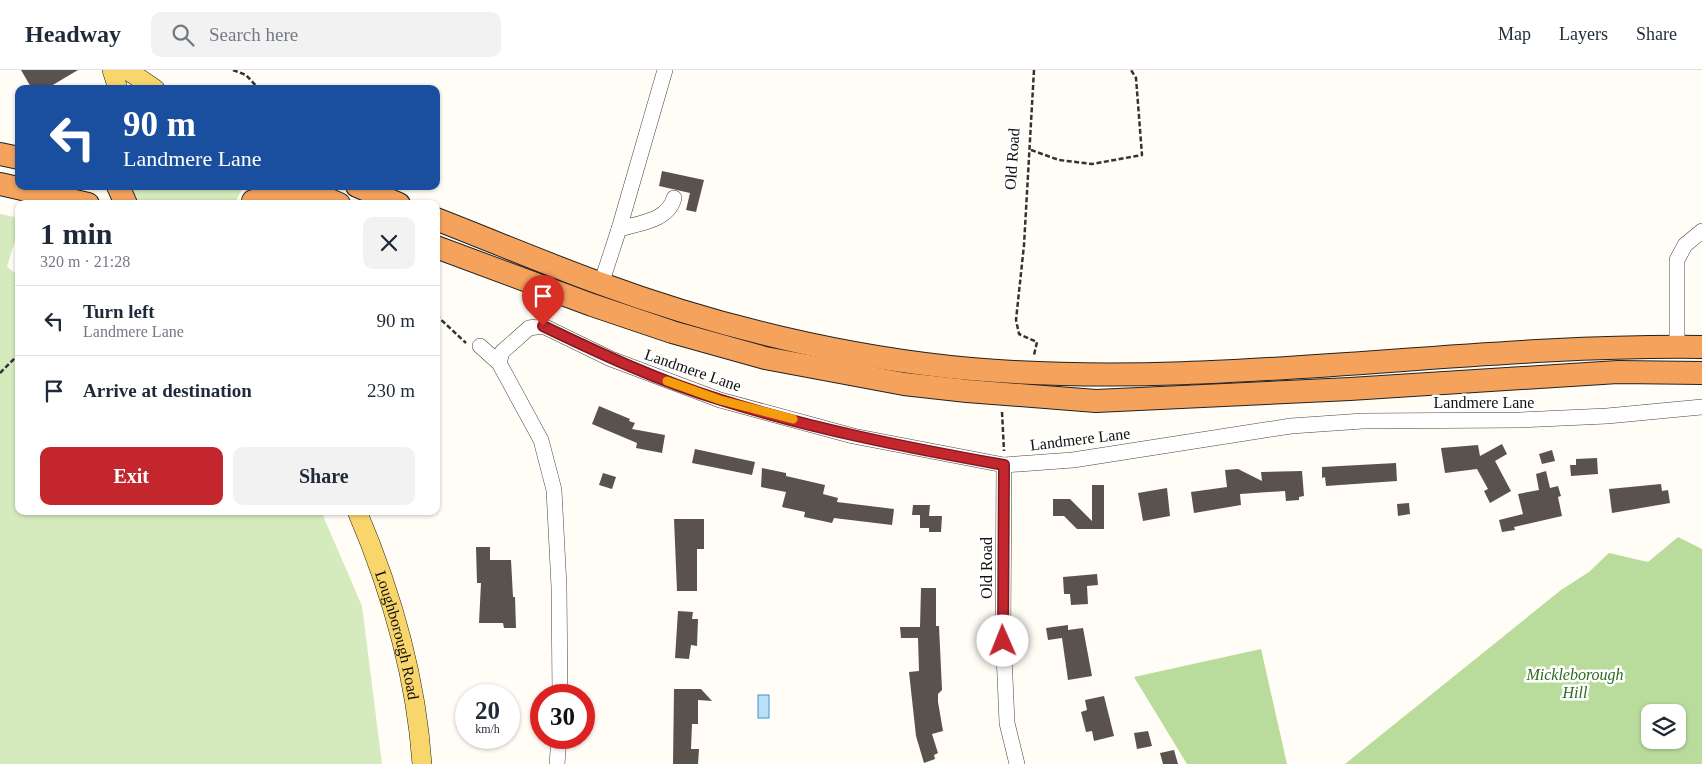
<!DOCTYPE html>
<html lang="en">
<head>
<meta charset="utf-8">
<style>
  :root { --surface:#fff; --page:#f2f2f3; --text:#1f2937; --muted:#747a83; --line:#e0e1e3; --accent:#c4262e }
  body { margin:0; font-family:"Times New Roman",serif; background:var(--page); color:var(--text); height:100vh; display:flex; flex-direction:column; font-size:19px; white-space:nowrap }
  * { box-sizing:border-box; margin:0 }
  p { font-size:16px; color:var(--muted) }
  .icon { flex:none; width:28px; height:28px; fill:none; stroke:currentColor; stroke-width:2; stroke-linecap:round; stroke-linejoin:round }
  .map { position:relative; flex:1; overflow:hidden }
  .panel { position:absolute; left:15px; top:130px; width:425px; height:315px; display:flex; flex-direction:column; background:var(--surface); border-radius:10px; box-shadow:0 1px 4px #0004 }
  .panel>* { flex:none }
  .banner { position:absolute; left:15px; top:15px; width:425px; height:105px; border-radius:10px; box-shadow:0 1px 4px #0004; background:#1a4fa0; color:#fff; overflow:hidden }
  .controls { position:absolute; left:1641px; top:634px; display:grid; gap:10px }
  .controls a { display:grid; place-items:center; width:45px; height:45px; border-radius:10px; background:var(--surface); box-shadow:0 1px 4px #0004; font-size:25px }
  .speed { position:absolute; left:455px; top:614px; display:flex; gap:10px; font-size:25px; font-weight:700; text-align:center }
  .speed>* { display:grid; place-content:center; width:65px; height:65px; border-radius:50%; background:var(--surface); box-shadow:0 1px 4px #0004; line-height:1 }
  .speed small { font-size:12px; font-weight:400 }
  .speed .limit { border:8px solid #d22; background:#fff; color:#111 }
  .pin { position:absolute; display:grid; place-items:center; width:42px; height:42px; color:#fff; margin:-51px -21px; border-radius:50% 50% 50% 0; rotate:-45deg; box-shadow:0 0 5px #0007 }
  .pin .icon { rotate:45deg }
  .me { position:absolute; width:55px; margin:-28px; rotate:359deg; stroke-linejoin:round; filter:drop-shadow(0 0 4px #0008) }
  .turn { display:flex; align-items:center; gap:18px; height:105px; padding:0 25px; font-size:22px }
  .turn .icon { width:65px; height:65px; stroke-width:2.5 }
  .turn b { display:block; font-size:35px; line-height:42px }
  .round { display:grid; place-items:center; flex:none; width:52px; height:52px; border-radius:10px; background:var(--page) }
  .overview { display:flex; align-items:center; justify-content:space-between; height:85px; padding:0 25px }
  h1 { font-size:30px; font-weight:700; line-height:38px }
  .cta { display:flex; gap:10px; margin-top:auto; padding:10px 25px }
  .cta a { flex:1; height:58px; border-radius:10px; background:var(--accent); color:#fff; font-size:20px; font-weight:700; line-height:58px; text-align:center }
  .cta a+a { background:var(--page); color:var(--text) }
  ul { padding:0; list-style:none }
  li { display:flex; align-items:center; gap:15px; height:70px; padding:0 25px; border-top:1px solid var(--line) }
  li div { flex:1 }
  li b { display:block; font-size:19px }
  li em { font-style:normal }
  header { display:flex; align-items:center; gap:30px; box-sizing:border-box; height:70px; padding:0 25px; background:var(--surface); border-bottom:1px solid var(--line) }
  header strong { font-size:24px }
  nav { display:flex; gap:28px; margin-inline-start:auto; font-size:18px }
  .search { width:350px; height:45px; background:var(--page); display:flex; align-items:center; gap:12px; box-sizing:border-box; padding:0 18px; border-radius:10px; color:var(--muted); font-size:19px }
  .map>svg:first-child { display:block }
</style>
</head>
<body>
<header>
<strong>Headway</strong>
<div class="search"><svg class="icon" aria-label="search" viewBox="0 0 24 24"><circle cx="10" cy="10" r="6"/><path d="M15 15l6 6"/></svg>Search here</div>
<nav><a>Map</a><a>Layers</a><a>Share</a></nav>
</header>
<div class="map">
<svg width="1702" height="694" viewBox="0 0 1702 694">
  <rect width="100%" height="100%" fill="#fffdf5"/>
  <g fill="#d5ebbd">
    <path d="M130 116H244L234 134H140Z"/>
    <path d="M0 144 19 148V157L7 197 19 206V441H321L362 536 382 694H0Z"/>
  </g>
  <g fill="#b9dc9c" fill-rule="evenodd">
    <path d="M1678 467 1702 479V694H1345L1561 520 1589 502 1609 483 1648 492ZM1650 642H1678V670H1650Z"/>
    <path d="M1261 579 1287 694H1187L1134 607Z"/>
  </g>
  <rect fill="#b9e0f7" stroke="#3f96cf" x="758" y="625" width="11" height="23"/>
  <g fill="#5a524d">
    <path d="M21 0H78L46 19H32Z"/>
    <path d="M662 101 704 110 696 142 686 140 690 123 659 116Z"/>
    <path d="M599 336 630 349 629 351 635 353 632 359 665 365 662 383 636 378 637 373 592 354Z"/>
    <path d="M1502 374 1507 384 1495 391 1511 421 1490 433 1484 421 1488 419 1477 399 1445 403 1441 378 1478 375 1480 386Z"/>
    <path d="M695 379 755 392 752 405 692 393Z"/>
    <path d="M1552 380 1555 391 1542 394 1539 384Z"/>
    <path d="M1597 388 1598 404 1571 406 1570 395H1576V389Z"/>
    <path d="M1396 393 1397 411 1326 416 1325 407 1322 408V397Z"/>
    <path d="M762 398 786 403V406L825 415 823 424 838 428 837 432 894 439 892 455 834 448 832 453 804 447 805 442 782 437 786 422 761 417Z"/>
    <path d="M1238 399 1262 411 1261 402 1302 401 1304 426 1299 427V430L1286 431 1285 421 1240 424 1241 435 1194 443 1191 422 1227 417 1225 400Z"/>
    <path d="M1546 401 1550 418 1558 416 1561 426 1558 427 1562 446 1514 457 1515 460 1502 462 1499 450 1523 444 1518 424 1539 420 1536 404Z"/>
    <path d="M603 403 616 407 612 419 599 415Z"/>
    <path d="M1661 414 1662 421 1668 420 1670 433 1612 443 1609 419Z"/>
    <path d="M1092 415H1104V459H1077L1064 446H1053V429H1070L1092 451Z"/>
    <path d="M1167 418 1170 446 1143 451 1138 423Z"/>
    <path d="M1409 433 1410 444 1398 446 1397 434Z"/>
    <path d="M913 435H930L929 446H942L941 462H929V458H920V445H912Z"/>
    <path d="M674 449H704V479H697V521H677Z"/>
    <path d="M476 477H490V490H511L513 527H515L516 558H504L503 553H479L481 513H477Z"/>
    <path d="M1097 504 1098 515 1087 516 1088 534 1071 535 1070 524H1064L1063 507Z"/>
    <path d="M921 518H936V556H939L942 620 938 624V632L943 661 932 664 938 683 934 685 935 689 924 693 916 666 909 602 919 601 918 568H901L900 557H920Z"/>
    <path d="M678 541 693 542 692 549H698L697 576 691 575 689 589 675 588Z"/>
    <path d="M1068 555V560L1083 558 1092 606 1068 610 1062 568 1048 570 1046 558Z"/>
    <path d="M674 619H701L712 631 698 630V654H692L691 679H699L698 694H673Z"/>
    <path d="M1104 626 1114 666 1094 671 1092 661 1086 662 1081 642 1087 640 1085 630Z"/>
    <path d="M1148 661 1152 676 1137 679 1134 663Z"/>
    <path d="M1174 680 1178 694H1163L1160 683Z"/>
  </g>
  <g fill="none" stroke-linecap="round" stroke-linejoin="round">
    <defs>
      <g id="minor">
        <path d="M619 159 665 0"/>
        <path d="M601 214 619 159C639 153 668 151 674 128"/>
        <path d="M480 276 499 293 502 282 529 258 543 256 611 289 720 330 853 366 1004 395 1073 390 1291 356 1363 351 1520 350 1607 346 1702 337"/>
        <path d="M1677 277V190L1685 175 1702 161"/>
        <path d="M499 293 541 370 554 420 559 517 560 625"/>
        <path d="M1004 395 1003 561 1007 653 1017 694"/>
        <path d="M557 694 559 668"/>
      </g>
      <g id="major">
        <path d="M112 0 118 19"/>
        <path d="M127 0 155 19"/>
        <path id="s1" d="M357 441C392 523 416 606 422 694"/>
      </g>
      <g id="highway">
        <path d="M0 84 19 88"/>
        <path d="M0 114 88 134"/>
        <path d="M118 116 126 134"/>
        <path d="M357 116 399 134"/>
        <path d="M253 131C283 126 310 120 339 134"/>
        <path d="M436 149C490 170 544 193 599 213 715 256 847 288 971 299 1215 320 1458 274 1702 277"/>
        <path d="M436 177 592 235 672 262 765 288 904 314 967 321 1096 331 1350 319 1618 302 1702 303"/>
      </g>
    </defs>
    <use href="#minor" stroke="#444" stroke-width="16"/>
    <use href="#major" stroke="#222" stroke-width="20"/>
    <use href="#highway" stroke="#222" stroke-width="24"/>
    <g stroke="#333" stroke-width="2.5" stroke-dasharray="5 2.5" stroke-linecap="butt">
      <path d="M233 0 246 5 259 19"/>
      <path d="M1034 0 1024 175 1016 250 1019 264 1037 272 1034 285"/>
      <path d="M1031 80 1059 90 1092 94 1142 85 1136 8 1131 0"/>
      <path d="M436 245 466 273"/>
      <path d="M0 303 19 284"/>
      <path d="M1002 342 1004 381"/>
    </g>
    <use href="#minor" stroke="#fff" stroke-width="15"/>
    <use href="#major" stroke="#f9d66b" stroke-width="19"/>
    <use href="#highway" stroke="#f5a25d" stroke-width="22"/>
  </g>
  <g fill="none" stroke-linecap="round" stroke-linejoin="round">
    <defs>
      <path id="route" d="M543 256C601 284 659 311 721 330 813 359 909 378 1004 395L1003 571"/>
    </defs>
    <use href="#route" stroke="#7f191e" stroke-width="12"/>
    <use href="#route" stroke="#c4262e" stroke-width="9"/>
    <path stroke="#f59e0b" stroke-width="9" d="M667 311 720 330 793 349"/>
  </g>
  <g text-anchor="middle" dominant-baseline="central" stroke-width="5" stroke-linejoin="round" paint-order="stroke">
    <g font-size="16" fill="#111" stroke="#fff">
      <text transform="translate(1012 89) rotate(-86)">Old Road</text>
      <text transform="translate(693 300) rotate(19)">Landmere Lane</text>
      <text x="1484" y="332">Landmere Lane</text>
      <text transform="translate(1080 369) rotate(-7)">Landmere Lane</text>
      <text transform="translate(986 498) rotate(-90)">Old Road</text>
      <text stroke="none"><textPath href="#s1" startOffset="131">Loughborough Road</textPath></text>
    </g>
    <g font-size="16" font-style="italic" fill="#2f6b1f" stroke="#fff">
      <text x="1575" y="604">Mickleborough<tspan x="1575" dy="18">Hill</tspan></text>
    </g>
  </g>
</svg>
<div class="controls">
<a><svg class="icon" aria-label="layers" viewBox="0 0 24 24"><path d="M12 4l9 5-9 5-9-5zM3 14l9 5 9-5"/></svg></a>
</div>
<div class="speed"><div>20<small>km/h</small></div><div class="limit">30</div></div>
<div class="pin" style="left:543px;top:256px;background:#d93025"><svg class="icon" aria-label="arrive" viewBox="0 0 24 24"><path d="M6 21V4h12l-3 4 3 4H6"/></svg></div>
<svg class="me" style="left:1003px;top:571px" viewBox="-20 -20 40 40"><circle r="19" fill="#fff"/><path d="M0-13L10 11 0 6-10 11z" fill="#c4262e"/></svg>
<div class="banner">
<div class="turn"><svg class="icon" aria-label="left" viewBox="0 0 24 24"><path d="M17 20v-9H6M10 6l-5 5 5 5"/></svg><div><b>90 m</b>Landmere Lane</div></div>
</div>
<section class="panel">
<div class="overview"><div><h1>1 min</h1><p>320 m · 21:28</p></div><a class="round"><svg class="icon" aria-label="close" viewBox="0 0 24 24"><path d="M6 6l12 12M18 6L6 18"/></svg></a></div>
<ul>
<li><svg class="icon" aria-label="left" viewBox="0 0 24 24"><path d="M17 20v-9H6M10 6l-5 5 5 5"/></svg><div><b>Turn left</b><p>Landmere Lane</p></div><em>90 m</em></li>
<li><svg class="icon" aria-label="arrive" viewBox="0 0 24 24"><path d="M6 21V4h12l-3 4 3 4H6"/></svg><div><b>Arrive at destination</b></div><em>230 m</em></li>
</ul>
<div class="cta"><a>Exit</a><a>Share</a></div>
</section>
</div>
</body>
</html>
